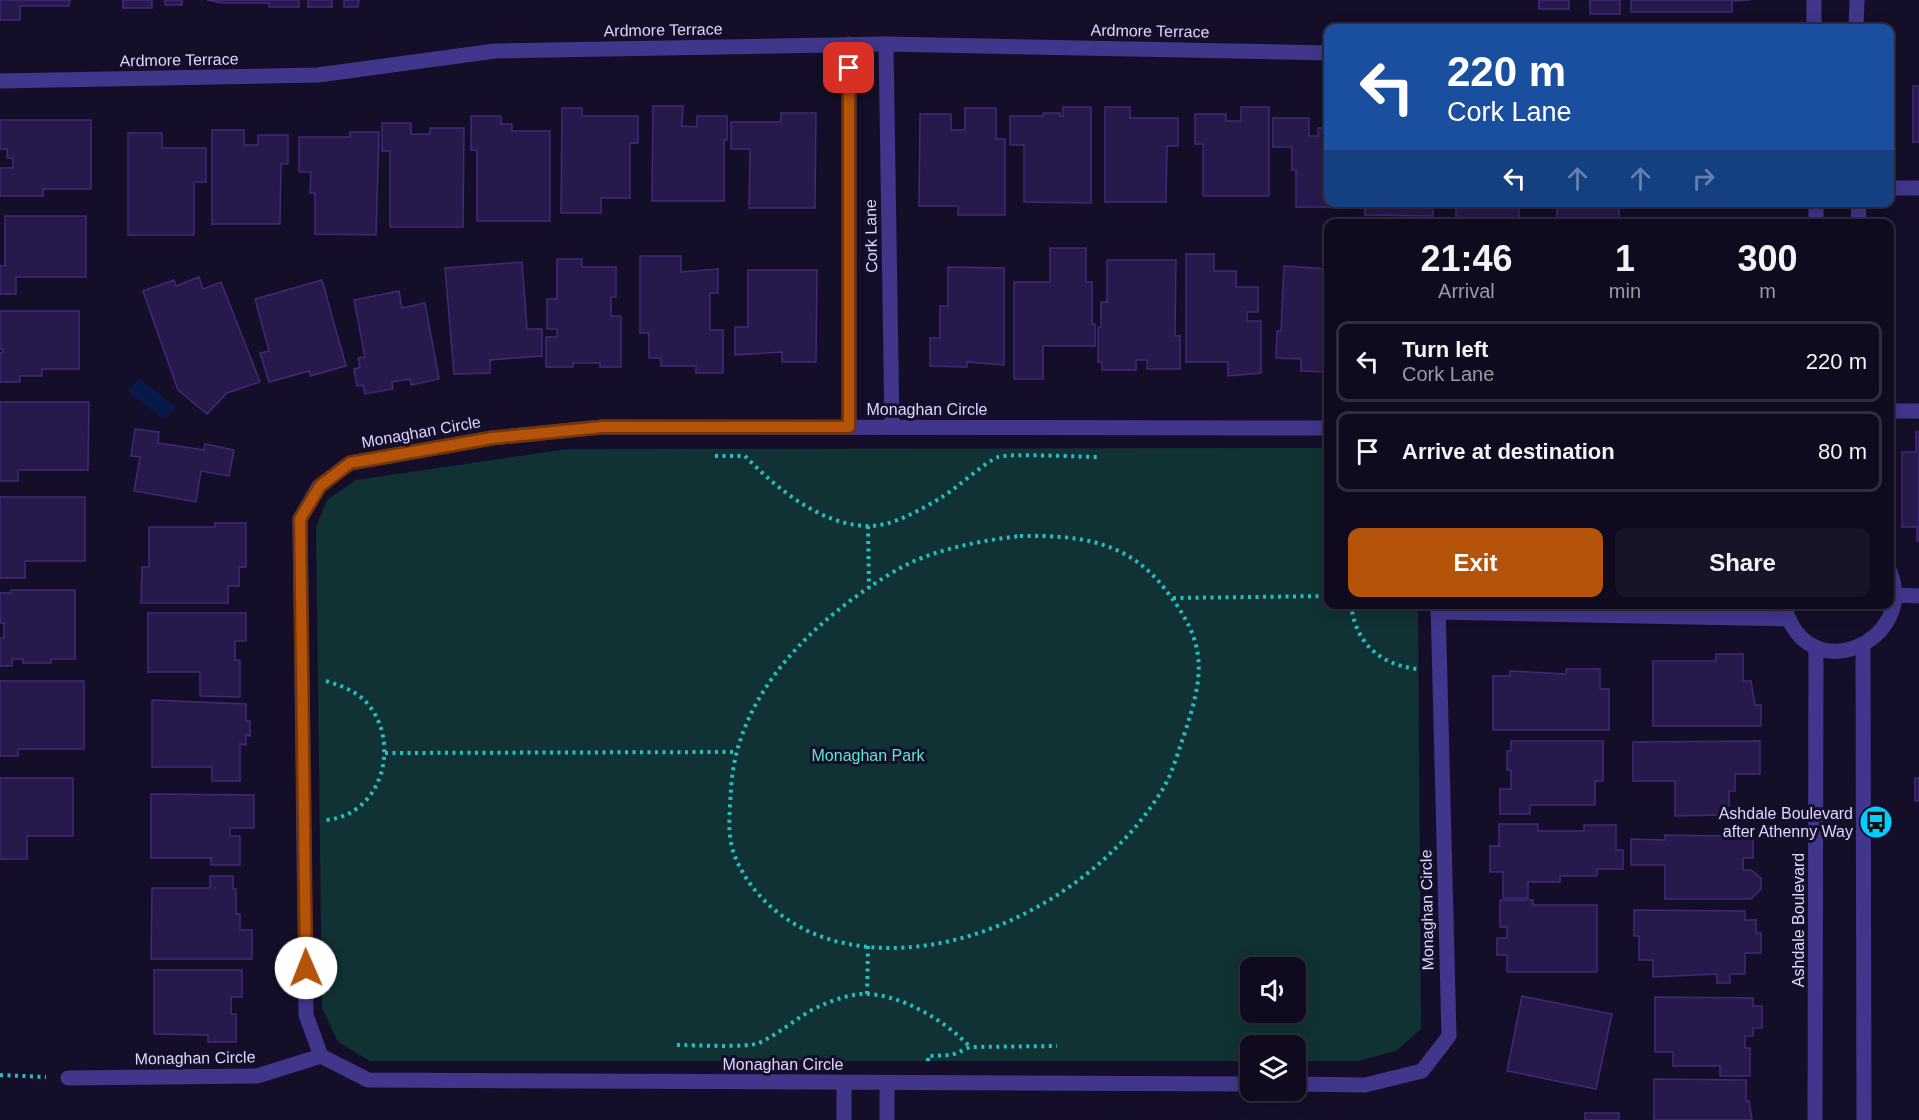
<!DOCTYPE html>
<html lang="en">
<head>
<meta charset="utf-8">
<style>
  :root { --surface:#100a1f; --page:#191328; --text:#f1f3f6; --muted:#9c9aa4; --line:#302b3d; --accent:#b45309 }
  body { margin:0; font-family:Arial,sans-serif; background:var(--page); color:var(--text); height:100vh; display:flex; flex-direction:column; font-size:22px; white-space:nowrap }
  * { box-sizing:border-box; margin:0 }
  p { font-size:20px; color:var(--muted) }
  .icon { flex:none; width:33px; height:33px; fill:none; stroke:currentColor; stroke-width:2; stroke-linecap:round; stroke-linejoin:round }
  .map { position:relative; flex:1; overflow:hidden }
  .panel { position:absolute; left:1324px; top:219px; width:570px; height:390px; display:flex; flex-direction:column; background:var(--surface); border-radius:12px; box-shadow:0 3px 15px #0003,0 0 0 2px var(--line) }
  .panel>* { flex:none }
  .banner { position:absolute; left:1324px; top:24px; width:570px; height:183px; border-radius:12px; box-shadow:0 3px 15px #0003,0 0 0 2px var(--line); background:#1a4fa0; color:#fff; overflow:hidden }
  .fabs { position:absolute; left:1240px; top:957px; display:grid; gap:12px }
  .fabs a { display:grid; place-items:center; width:66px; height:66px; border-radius:12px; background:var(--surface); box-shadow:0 3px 15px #0003,0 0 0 2px var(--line); font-size:30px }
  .pin { position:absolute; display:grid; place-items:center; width:51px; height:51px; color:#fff; margin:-26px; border-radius:12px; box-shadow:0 3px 9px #0006 }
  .me { position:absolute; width:66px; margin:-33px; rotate:359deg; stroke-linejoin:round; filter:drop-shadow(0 0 4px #0008) }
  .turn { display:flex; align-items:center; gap:21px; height:126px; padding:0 24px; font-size:27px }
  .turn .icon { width:78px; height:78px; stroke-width:2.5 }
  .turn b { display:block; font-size:42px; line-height:51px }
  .lanes { display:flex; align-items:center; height:57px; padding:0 24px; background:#0003; justify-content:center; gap:30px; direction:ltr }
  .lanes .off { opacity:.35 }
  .eta { display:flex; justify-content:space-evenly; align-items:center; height:102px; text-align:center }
  .eta b { font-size:36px; font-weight:800; line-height:42px }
  .primary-button { display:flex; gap:12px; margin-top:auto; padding:12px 24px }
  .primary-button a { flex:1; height:69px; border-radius:12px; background:var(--accent); color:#fff; font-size:24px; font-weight:800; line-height:69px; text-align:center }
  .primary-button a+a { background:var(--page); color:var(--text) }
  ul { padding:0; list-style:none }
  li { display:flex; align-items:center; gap:18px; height:81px; margin:0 12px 9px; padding:0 12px; border:3px solid var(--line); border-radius:12px }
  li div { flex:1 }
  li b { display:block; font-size:22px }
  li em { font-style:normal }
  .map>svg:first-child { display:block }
</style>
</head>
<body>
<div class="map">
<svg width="1919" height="1120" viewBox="0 0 1919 1120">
  <rect width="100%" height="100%" fill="#150e29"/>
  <path fill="#103234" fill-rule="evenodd" d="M1329 448V604L1418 605 1421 1029 1396 1051 1357 1061H1296V1046H1251V1061H370L338 1042 322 1008 316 527 327 500 356 480 568 449ZM1251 968H1296V1012H1251Z"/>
  <path fill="#06194a" d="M139 378 176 407 165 420 128 392Z"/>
  <g fill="#28194c" stroke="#402979" stroke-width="1.5">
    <path d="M0 0H70L69 6H20V20H0Z"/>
    <rect x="123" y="0" width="29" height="8"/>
    <rect x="165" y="0" width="17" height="5"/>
    <path d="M207 0H299V7H269V3H222Z"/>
    <rect x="308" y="0" width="24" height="7"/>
    <path d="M344 0H359L358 7H344Z"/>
    <rect x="1539" y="0" width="30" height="9"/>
    <rect x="1590" y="0" width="30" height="14"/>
    <path d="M1631 0H1750L1732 1V12H1631Z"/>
    <rect x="1913" y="86" width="6" height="56"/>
    <path d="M653 106H683L682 126 697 127V116H727V140H724V201H652Z"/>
    <path d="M1063 107H1091V203L1024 202V145H1010V116H1043V113H1060V116H1063Z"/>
    <path d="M1105 107H1130V118H1178V146H1167L1166 202H1105Z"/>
    <path d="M1241 107H1269V196H1203V144H1195V114H1226V121H1241Z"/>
    <path d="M562 108H582V116H638V143H630V198H601V213H561Z"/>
    <path d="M965 108H996V139H1005V215H958V206H919L920 114H951V130H965Z"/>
    <path d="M781 113H816L815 208H749L750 149H731V122H781Z"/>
    <path d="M1326 114H1329V202H1354V207H1296V170H1292V147H1273V118H1309V136H1318V128H1326Z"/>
    <path d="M471 116H501V124H512V131H550V221H477V150H471Z"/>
    <path d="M0 120H91V189H43V196H0V168H13V158H7V149H0Z"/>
    <path d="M382 123H411V134H430V128H464L463 227H390V151H382Z"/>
    <path d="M212 130H244V145H258V135H288V164H281L280 224H212Z"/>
    <path d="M350 132H379L376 235 315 234V193H310L311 172H299V137H350Z"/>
    <path d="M128 133H162V148H206V182H194V235H128Z"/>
    <path d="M1365 202H1433V216L1365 215Z"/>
    <rect x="1456" y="202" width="63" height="22"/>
    <rect x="1557" y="202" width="62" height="21"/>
    <rect x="1718" y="202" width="34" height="4"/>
    <path d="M5 216H86V277H16V294H0V266H5Z"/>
    <path d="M1050 248H1086V282H1092V324H1095V346H1043V379H1014V282H1050Z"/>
    <path d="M1186 254H1214V271H1236V287H1258V312H1247V321H1261V373L1228 376V362H1186Z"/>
    <path d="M640 256H681V272L718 269V293H710V330H723V373H696V366H661V358H649V333H640Z"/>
    <path d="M557 259H582V267H616V297H611V316H621V367H600V363H573V367H546V337H557V329H547V299H557Z"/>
    <path d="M1107 260H1176L1175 336H1180V369H1147V360H1136V370H1102V362H1098V327H1101V302H1107Z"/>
    <path d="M522 262 527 329H542V356L490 360V373L454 374 445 268Z"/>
    <path d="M1284 266 1329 269V372L1301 371V359L1276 358 1277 331H1281Z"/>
    <path d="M948 267 1004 268V365L967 362V367L930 366V338H940V306H948Z"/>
    <path d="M748 270H817L816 362H782V352L735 355V327H748Z"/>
    <path d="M199 277 203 289 221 282 260 382 227 393 207 414 178 390 143 291 174 280 176 286Z"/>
    <path d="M322 280 346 366 310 376 309 371 269 382 260 353 269 351 255 299Z"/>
    <path d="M399 291 402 308 425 303 439 379 411 385 410 379 392 382 393 389 365 394 363 385 357 386 354 369 360 367 358 358 365 357 354 300Z"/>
    <path d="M0 311H79V369H42V376H20V382H0V353H3V349H0Z"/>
    <path d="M0 402H89L88 470H18V481H0Z"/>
    <path d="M135 429 159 432 158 443 204 450 205 444 234 450 229 476 201 471 196 502 134 491 140 457 131 456Z"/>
    <path d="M1916 432H1919V541H1917V527H1902V452H1916Z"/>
    <path d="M0 497H85V561H25V578H0Z"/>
    <path d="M215 523H246V567H239V586H228V603H141L142 567H149V527H215Z"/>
    <path d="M11 590H75V659H51V663H23V659H12V666H0V638H4V623H0V593H11Z"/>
    <path d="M148 613H246V641H235V660H240V697L200 696V672H148Z"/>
    <path d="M1716 654H1743V681H1751L1755 705H1761V726H1653V661H1716Z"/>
    <path d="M1566 669H1600V689H1609V730H1493V676H1510V671L1566 674Z"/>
    <path d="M0 681H84V749H18V756H0Z"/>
    <path d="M152 700 246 704V721H250V736L246 735V745L240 744V781H212V767H152Z"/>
    <path d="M1511 741H1603V781H1595V805H1530V814H1500V789H1511V770H1507V751H1511Z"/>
    <path d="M1760 741V774H1735V791H1729V806H1722V815L1675 816V781H1633V742Z"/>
    <path d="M0 778H73V836H27V859H0Z"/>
    <rect x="1915" y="778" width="4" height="23"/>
    <path d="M151 794 254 795V828H230V836H240V865H211V858H151Z"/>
    <path d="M1499 824H1538V831H1584V825H1616V850H1623V869H1597V876H1560V882H1528V898H1503V872H1490V846H1499Z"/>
    <path d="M1723 830H1753V858H1743V870H1751L1761 878V889L1751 899H1665V865H1631V839L1665 840V835L1723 836Z"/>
    <path d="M210 876H233V889H236V914H240V930H252V959H151L152 888H210Z"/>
    <path d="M1500 900H1533V905H1597V972H1507V955H1497V938H1507V927H1500Z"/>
    <path d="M1634 910 1745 911V920H1756V933H1761V953H1745V974H1730V983H1717V974L1653 977V960H1639V936H1634Z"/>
    <path d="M154 970H242V997H231V1014H236V1042H208V1035L154 1034Z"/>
    <path d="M1522 996 1612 1014 1596 1089 1507 1071Z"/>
    <path d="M1655 997 1753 998V1006H1762V1028H1753V1036H1745V1048H1750V1076H1720V1066H1673V1052H1655Z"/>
    <path d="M1654 1079 1746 1080V1101H1749L1752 1120H1654Z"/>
    <rect x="1585" y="1113" width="34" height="7"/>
  </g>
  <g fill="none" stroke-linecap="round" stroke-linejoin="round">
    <g stroke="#26bec3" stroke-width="4" stroke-dasharray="3 4.5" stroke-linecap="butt">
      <path d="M715 456H745C775 487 819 524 866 526 892 527 920 510 942 497 957 488 985 462 998 457 1010 453 1081 457 1099 457"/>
      <path d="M868 526 869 587"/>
      <path d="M1020 536C1081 535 1130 541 1168 593 1208 645 1204 675 1184 735 1178 752 1173 771 1164 787 1103 890 960 971 839 942 793 931 749 898 733 851 727 832 730 809 731 789 736 701 801 633 871 586 886 576 902 566 919 559 952 546 986 540 1020 536Z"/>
      <path d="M1173 598 1329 596"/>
      <path d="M1351 604C1355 643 1380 665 1418 669"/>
      <path d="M326 681C341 686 355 690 366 702 402 741 383 815 326 820"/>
      <path d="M385 753 734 752"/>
      <path d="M867 994 868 946"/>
      <path d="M677 1045C693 1045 747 1048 759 1043 781 1033 799 1015 822 1005 834 1000 848 995 861 994 898 992 946 1021 970 1047"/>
      <path d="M928 1061V1056L952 1055 970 1047 1057 1046"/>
      <path d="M0 1075 46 1077"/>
    </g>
    <g stroke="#41368c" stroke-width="15">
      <path d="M1814 0V28"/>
      <path d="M1856 28 1857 0"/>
      <path d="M849 44V427"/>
      <path d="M886 44 892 427"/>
      <path d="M0 81 318 75 495 51 886 44 1329 53"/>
      <path d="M1890 188H1919"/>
      <path d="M1816 202V224"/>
      <path d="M1858 202 1859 224"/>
      <path d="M1890 411H1919"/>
      <path d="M1896 595 1919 596"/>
      <path d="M1784 604C1805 693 1919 641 1890 572"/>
      <path d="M1438 612 1788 619"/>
      <path d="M1863 648 1864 1120"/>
      <path d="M68 1078 257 1076 321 1056"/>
      <path d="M844 1083V1120"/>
      <path d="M887 1083V1120"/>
      <path d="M1251 1084 368 1080 321 1056 306 1015 300 519 319 486 350 463 492 438 602 427 1329 428"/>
      <path d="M1296 1084 1365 1085 1422 1071 1449 1036 1438 604"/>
      <path d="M1815 1120 1816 648"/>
    </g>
  </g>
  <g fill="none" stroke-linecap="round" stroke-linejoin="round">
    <defs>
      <path id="route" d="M306 968 300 519 320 486 350 463 492 438 602 427H849V68"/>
    </defs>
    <use href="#route" stroke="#753606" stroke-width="15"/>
    <use href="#route" stroke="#b45309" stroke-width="10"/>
  </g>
  <defs>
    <symbol id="bus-disc" viewBox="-11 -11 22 22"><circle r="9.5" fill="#02cfff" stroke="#150e29"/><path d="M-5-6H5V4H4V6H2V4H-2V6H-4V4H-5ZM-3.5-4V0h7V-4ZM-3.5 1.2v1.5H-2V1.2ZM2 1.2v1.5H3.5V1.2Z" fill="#111"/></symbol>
  </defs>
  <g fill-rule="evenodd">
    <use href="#bus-disc" x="1857" y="803" width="38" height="38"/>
  </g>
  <g text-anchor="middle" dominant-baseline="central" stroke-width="6" stroke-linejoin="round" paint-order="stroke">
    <g font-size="16" fill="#ded6ff" stroke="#150e29">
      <text transform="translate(663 30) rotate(-1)">Ardmore Terrace</text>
      <text transform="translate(1150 31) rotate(1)">Ardmore Terrace</text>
      <text transform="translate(179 60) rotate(-1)">Ardmore Terrace</text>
      <text transform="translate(871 236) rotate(-91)">Cork Lane</text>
      <text x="927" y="409">Monaghan Circle</text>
      <text transform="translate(421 432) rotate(-10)">Monaghan Circle</text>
      <text transform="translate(1427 910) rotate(-91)">Monaghan Circle</text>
      <text transform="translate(1798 920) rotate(-90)">Ashdale Boulevard</text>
      <text transform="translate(195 1058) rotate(-1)">Monaghan Circle</text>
      <text x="783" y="1064">Monaghan Circle</text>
    </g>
    <g font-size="16" fill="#58e9d2" stroke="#150e29">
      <text x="868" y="755">Monaghan Park</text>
    </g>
    <g font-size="16" fill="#ded6ff" stroke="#150e29" text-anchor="end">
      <text x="1853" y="813">Ashdale Boulevard<tspan x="1853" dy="18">after Athenny Way</tspan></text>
    </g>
  </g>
</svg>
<div class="fabs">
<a><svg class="icon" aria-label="sound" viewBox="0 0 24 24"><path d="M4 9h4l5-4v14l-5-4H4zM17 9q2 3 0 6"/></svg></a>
<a><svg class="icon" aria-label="layers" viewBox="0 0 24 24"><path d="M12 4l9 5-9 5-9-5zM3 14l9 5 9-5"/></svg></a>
</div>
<div class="pin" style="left:849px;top:68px;background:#d93025"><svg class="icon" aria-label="arrive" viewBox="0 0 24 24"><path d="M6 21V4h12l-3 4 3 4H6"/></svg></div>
<svg class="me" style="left:306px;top:968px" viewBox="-20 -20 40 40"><circle r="19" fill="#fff"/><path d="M0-13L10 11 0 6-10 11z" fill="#b45309"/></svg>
<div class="banner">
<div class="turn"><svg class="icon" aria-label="left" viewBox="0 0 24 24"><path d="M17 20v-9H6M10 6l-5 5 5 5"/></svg><div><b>220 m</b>Cork Lane</div></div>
<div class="lanes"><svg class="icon" aria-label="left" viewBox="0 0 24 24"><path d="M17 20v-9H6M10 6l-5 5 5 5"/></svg><svg class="icon off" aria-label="ahead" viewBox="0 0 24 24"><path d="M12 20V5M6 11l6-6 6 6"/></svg><svg class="icon off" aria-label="ahead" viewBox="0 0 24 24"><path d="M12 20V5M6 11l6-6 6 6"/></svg><svg class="icon off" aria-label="right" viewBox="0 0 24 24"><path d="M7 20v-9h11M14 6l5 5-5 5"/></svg></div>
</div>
<section class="panel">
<div class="eta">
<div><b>21:46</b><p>Arrival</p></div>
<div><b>1</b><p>min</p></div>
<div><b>300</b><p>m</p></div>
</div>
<ul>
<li><svg class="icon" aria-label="left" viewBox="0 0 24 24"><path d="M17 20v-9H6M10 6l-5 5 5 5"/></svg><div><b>Turn left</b><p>Cork Lane</p></div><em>220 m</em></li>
<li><svg class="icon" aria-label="arrive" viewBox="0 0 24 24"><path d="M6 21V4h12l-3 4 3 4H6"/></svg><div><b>Arrive at destination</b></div><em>80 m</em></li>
</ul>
<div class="primary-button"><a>Exit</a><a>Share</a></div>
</section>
</div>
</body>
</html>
